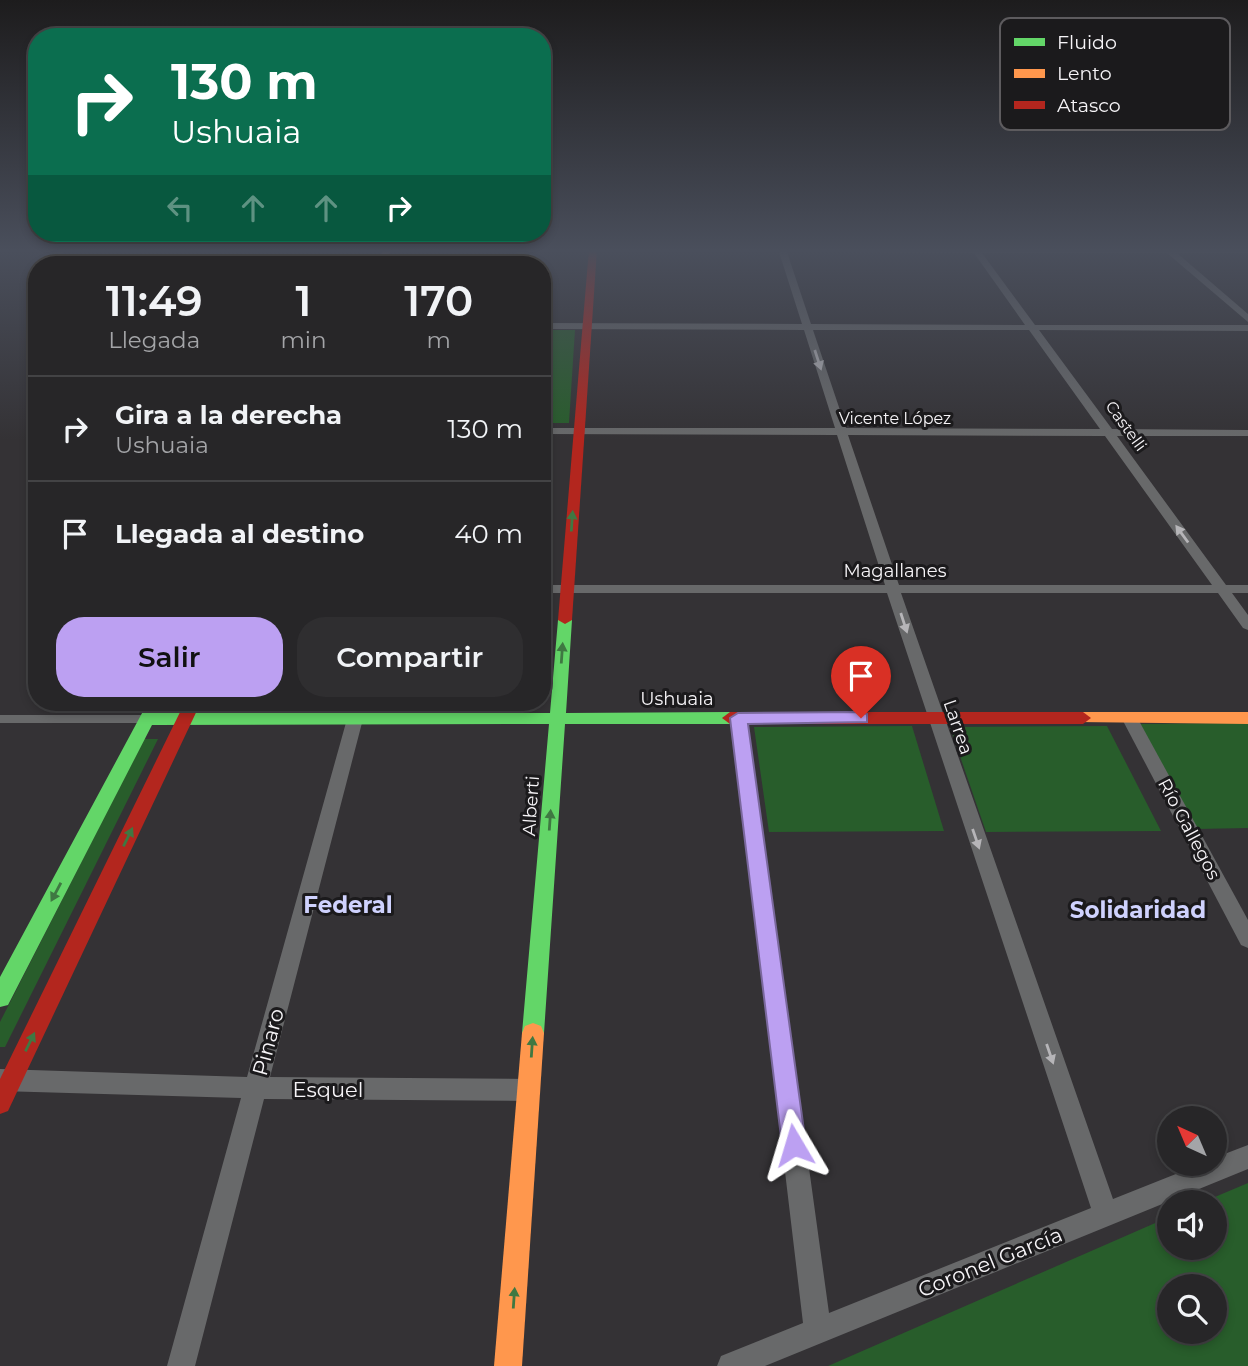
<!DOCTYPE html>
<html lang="es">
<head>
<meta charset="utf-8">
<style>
  :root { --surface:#272628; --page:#2f2e30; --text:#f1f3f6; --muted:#a4a5a8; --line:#434345; --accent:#bca0f2 }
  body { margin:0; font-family:Montserrat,sans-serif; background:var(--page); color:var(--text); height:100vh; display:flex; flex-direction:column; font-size:26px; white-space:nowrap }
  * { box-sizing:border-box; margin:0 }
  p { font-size:23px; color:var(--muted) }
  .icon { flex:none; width:38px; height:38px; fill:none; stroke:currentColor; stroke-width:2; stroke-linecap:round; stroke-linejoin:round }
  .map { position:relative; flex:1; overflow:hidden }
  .panel { position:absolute; left:28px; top:256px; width:523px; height:455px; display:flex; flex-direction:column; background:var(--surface); border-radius:28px; box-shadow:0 4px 10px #0003,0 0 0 2px var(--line) }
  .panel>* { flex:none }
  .guide { position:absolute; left:28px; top:28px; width:523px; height:214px; border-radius:28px; box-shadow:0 4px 10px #0003,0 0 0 2px var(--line); background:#0b6e4f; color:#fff; overflow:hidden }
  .needle { width:46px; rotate:316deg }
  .fabs { position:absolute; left:1157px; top:1106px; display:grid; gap:14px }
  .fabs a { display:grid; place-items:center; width:70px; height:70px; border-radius:50%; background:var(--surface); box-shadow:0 4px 10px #0003,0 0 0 2px var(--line); font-size:35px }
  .pin { position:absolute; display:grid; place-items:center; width:60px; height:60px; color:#fff; margin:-72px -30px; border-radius:50% 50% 50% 0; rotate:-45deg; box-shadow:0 0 7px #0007 }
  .pin .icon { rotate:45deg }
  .me { position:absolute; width:77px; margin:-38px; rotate:353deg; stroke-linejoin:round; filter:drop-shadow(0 0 5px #0008) }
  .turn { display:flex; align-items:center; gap:24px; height:147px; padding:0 28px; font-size:32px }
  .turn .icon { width:91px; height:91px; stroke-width:2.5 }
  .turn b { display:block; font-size:49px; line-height:60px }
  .lanes { display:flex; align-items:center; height:66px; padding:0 28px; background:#0003; justify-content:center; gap:35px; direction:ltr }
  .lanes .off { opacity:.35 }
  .eta { display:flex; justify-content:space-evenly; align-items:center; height:119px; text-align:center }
  .eta b { font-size:42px; font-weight:600; line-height:49px }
  .cta { display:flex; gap:14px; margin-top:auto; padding:14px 28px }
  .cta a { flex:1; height:80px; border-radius:28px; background:var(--accent); color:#111; font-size:28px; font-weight:600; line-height:80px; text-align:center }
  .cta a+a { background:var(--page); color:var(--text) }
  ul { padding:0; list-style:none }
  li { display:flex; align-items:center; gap:21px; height:105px; padding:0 28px; border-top:2px solid var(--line) }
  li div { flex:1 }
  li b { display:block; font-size:26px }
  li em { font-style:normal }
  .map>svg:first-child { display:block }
</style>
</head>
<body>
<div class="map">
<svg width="1248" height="1366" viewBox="0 0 1248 1366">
  <rect width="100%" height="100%" fill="#343235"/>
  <g fill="#285d2b" fill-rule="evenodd">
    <path d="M543 330H575L569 423H543Z"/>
    <path d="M1248 723V828L1196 829 1139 724Z"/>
    <path d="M912 726 944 831 769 832 754 727Z"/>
    <path d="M1107 726 1161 831 986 832 950 727Z"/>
    <path d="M144 739H158L5 1047H0V1022Z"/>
    <path d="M1248 1183V1366H828L1169 1217V1248H1214V1202H1203ZM1214 1286V1332H1169V1286Z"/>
  </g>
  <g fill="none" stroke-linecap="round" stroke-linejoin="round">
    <path stroke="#68696a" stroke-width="8" d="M0 719H144"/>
    <g fill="#68696a" fill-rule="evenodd">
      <path d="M384 249H1248V253H1177L1248 314V322L1167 253H982L1035 325H1248V331L1039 330 1112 429 1248 430V436H1117L1226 585H1248V593H1232L1248 615V630L1243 628 1218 593H901L1113 1199 1201 1164H1214V1158L1248 1145V1169L765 1366H717L721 1356 803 1323 731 718 733 714H745L747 718 829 1313 1091 1208 887 593H542V585H885L837 435 542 434V428H835L804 330 542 329V323L802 324 779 252 388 251ZM787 252 974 253 1025 325 811 324ZM813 330H1029L1100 429 846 428ZM848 435 1105 436 1212 585H899Z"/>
      <path d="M355 713 363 719 270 1077 529 1079 537 1082 540 1090 537 1098 529 1101 264 1099 195 1366H167L241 1098 0 1091V1069L247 1077 347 719Z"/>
      <path d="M1130 713 1138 719 1248 920V948L1241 945 1122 719Z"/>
    </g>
    <path fill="#63d668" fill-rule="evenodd" d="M565 616 572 620 566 713 730 712 738 718 730 724H565L544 1033 541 1040 533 1043 525 1040 522 1033 549 724 152 725 8 1005 0 1007V977L148 702H164L158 713H550L558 620Z"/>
    <g fill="#ff974d" fill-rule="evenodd">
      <path d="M384 249H392L384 264H376Z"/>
      <path d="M1083 712H1248V724L1077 722 1075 718 1077 714Z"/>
      <path d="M533 1023 541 1026 544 1033 522 1366H494L522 1033 525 1026Z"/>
    </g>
    <g fill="#b3261e" fill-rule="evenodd">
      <path d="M589 249H597L572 620 565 624 558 620Z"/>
      <path d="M185 702H201L8 1111 0 1114V1079Z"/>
      <path d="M730 712H1083L1091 718 1083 724H730L722 718Z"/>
    </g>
  </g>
  <defs><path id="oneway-solid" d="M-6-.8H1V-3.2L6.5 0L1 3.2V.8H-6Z" transform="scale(1.75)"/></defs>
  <g fill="#b6b5b8">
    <use href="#oneway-solid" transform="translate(818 360) rotate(72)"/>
    <use href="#oneway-solid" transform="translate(1182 534) rotate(-126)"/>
    <use href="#oneway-solid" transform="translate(904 623) rotate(72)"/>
    <use href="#oneway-solid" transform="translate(976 839) rotate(71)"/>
    <use href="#oneway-solid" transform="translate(1050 1054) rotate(71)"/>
  </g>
  <g fill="#3f7842">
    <use href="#oneway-solid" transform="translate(572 521) rotate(-86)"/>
    <use href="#oneway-solid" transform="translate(562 653) rotate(-86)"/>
    <use href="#oneway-solid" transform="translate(550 820) rotate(-86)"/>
    <use href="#oneway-solid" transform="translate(128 837) rotate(-64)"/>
    <use href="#oneway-solid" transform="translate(56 892) rotate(118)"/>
    <use href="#oneway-solid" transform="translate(30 1042) rotate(-64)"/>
    <use href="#oneway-solid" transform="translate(532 1047) rotate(-86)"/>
    <use href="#oneway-solid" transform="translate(514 1298) rotate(-86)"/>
  </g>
  <linearGradient id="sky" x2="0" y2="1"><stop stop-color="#1d1c1d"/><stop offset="0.57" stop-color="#4a4f5c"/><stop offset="1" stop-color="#4a4f5c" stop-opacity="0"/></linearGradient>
  <rect width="1248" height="440" fill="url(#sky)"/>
  <path fill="#bca0f2" stroke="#7a689d" stroke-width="2" d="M861 712 867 714V722L748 724 806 1145 802 1154 794 1157 785 1154 782 1145 730 718 738 713Z"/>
  <g text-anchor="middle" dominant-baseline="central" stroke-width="6" stroke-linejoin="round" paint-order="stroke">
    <g font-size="16" fill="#f6f4f7" stroke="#1b1a1c">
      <text x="895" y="418">Vicente López</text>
      <text transform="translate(1126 426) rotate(54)">Castelli</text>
    </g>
    <g font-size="18" fill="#f6f4f7" stroke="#1b1a1c">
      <text x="895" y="571">Magallanes</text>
      <text x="677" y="699">Ushuaia</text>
      <text transform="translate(958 727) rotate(71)">Larrea</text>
      <text transform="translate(531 806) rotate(-86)">Alberti</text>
      <text transform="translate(1189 829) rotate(62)">Río Gallegos</text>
    </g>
    <g font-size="21" fill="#f6f4f7" stroke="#1b1a1c">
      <text transform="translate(268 1042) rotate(-75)">Pinaro</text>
      <text x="328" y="1089">Esquel</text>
      <text transform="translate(990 1262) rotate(-22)">Coronel García</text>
    </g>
    <g font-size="23" font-weight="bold" fill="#cfd2fe" stroke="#1b1a1c">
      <text x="348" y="905">Federal</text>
      <text x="1138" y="910">Solidaridad</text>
    </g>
  </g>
  <rect x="1000" y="18" width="230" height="112" rx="10" fill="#1b1a1c" stroke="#5d5b5e" stroke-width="2"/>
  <rect x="1014" y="38" width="31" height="8" fill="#63d668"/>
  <rect x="1014" y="69" width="31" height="9" fill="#ff974d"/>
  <rect x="1014" y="101" width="31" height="8" fill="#b3261e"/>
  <g font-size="19" fill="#f6f4f7">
    <text x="1057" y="49">Fluido</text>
    <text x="1057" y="80">Lento</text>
    <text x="1057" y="112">Atasco</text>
  </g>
</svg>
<div class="fabs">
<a><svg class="needle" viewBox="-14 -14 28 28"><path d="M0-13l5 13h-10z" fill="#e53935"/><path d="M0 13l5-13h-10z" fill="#a4a5a8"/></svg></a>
<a><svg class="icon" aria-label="sound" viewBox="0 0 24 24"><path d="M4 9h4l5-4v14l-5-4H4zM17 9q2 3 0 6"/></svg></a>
<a><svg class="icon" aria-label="search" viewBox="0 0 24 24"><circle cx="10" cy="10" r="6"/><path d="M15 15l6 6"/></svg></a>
</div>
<div class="pin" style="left:861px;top:718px;background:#d93025"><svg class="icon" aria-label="arrive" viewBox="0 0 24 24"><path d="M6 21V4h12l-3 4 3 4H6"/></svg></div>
<svg class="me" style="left:794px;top:1145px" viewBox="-20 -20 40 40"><path d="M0-17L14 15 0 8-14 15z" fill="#bca0f2" stroke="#fff" stroke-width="4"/></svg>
<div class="guide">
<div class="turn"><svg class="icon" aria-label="right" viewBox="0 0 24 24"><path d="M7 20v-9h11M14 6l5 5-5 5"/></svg><div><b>130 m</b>Ushuaia</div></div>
<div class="lanes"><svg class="icon off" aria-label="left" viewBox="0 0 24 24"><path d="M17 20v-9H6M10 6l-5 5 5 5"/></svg><svg class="icon off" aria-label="ahead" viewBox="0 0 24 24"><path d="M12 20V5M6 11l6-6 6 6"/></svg><svg class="icon off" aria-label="ahead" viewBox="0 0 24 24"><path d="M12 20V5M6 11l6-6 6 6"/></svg><svg class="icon" aria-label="right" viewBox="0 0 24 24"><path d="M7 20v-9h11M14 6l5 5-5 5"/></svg></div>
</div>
<section class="panel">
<div class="eta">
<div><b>11:49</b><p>Llegada</p></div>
<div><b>1</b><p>min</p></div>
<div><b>170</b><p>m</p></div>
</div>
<ul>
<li><svg class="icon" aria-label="right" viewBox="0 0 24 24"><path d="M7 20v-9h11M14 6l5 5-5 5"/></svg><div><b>Gira a la derecha</b><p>Ushuaia</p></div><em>130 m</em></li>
<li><svg class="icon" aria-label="arrive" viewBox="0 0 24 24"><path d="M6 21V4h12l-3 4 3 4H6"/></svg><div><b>Llegada al destino</b></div><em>40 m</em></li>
</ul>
<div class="cta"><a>Salir</a><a>Compartir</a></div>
</section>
</div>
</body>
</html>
